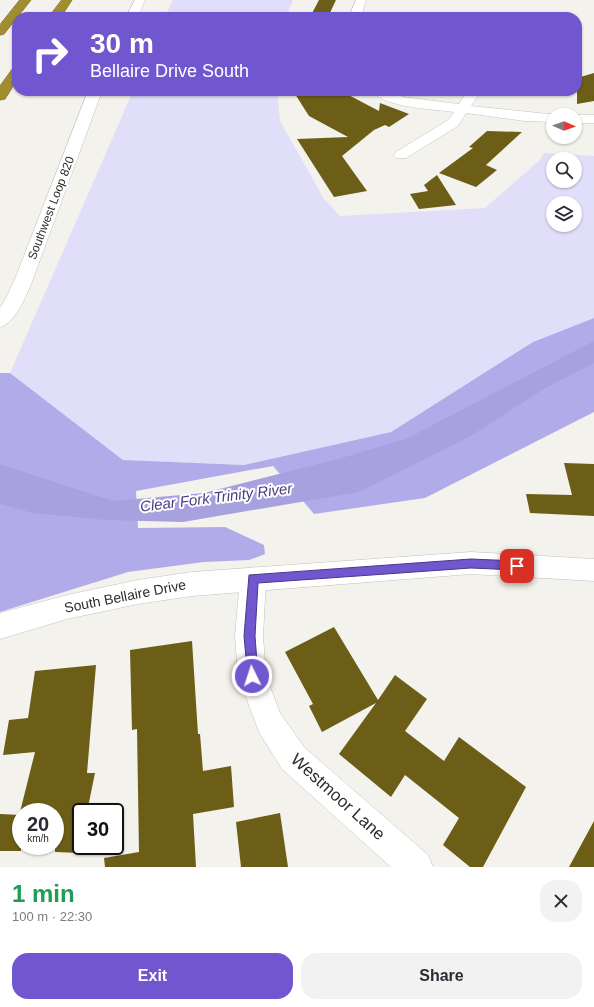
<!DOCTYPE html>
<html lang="en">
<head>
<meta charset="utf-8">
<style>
  :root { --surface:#fff; --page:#f2f2f3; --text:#2b2b33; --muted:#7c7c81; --accent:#7056cf }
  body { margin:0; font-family:Helvetica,sans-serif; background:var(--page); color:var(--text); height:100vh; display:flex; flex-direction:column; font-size:15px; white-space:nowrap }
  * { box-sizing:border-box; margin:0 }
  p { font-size:13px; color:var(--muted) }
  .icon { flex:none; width:22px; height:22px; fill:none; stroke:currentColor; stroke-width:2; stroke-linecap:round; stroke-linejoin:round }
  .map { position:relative; height:867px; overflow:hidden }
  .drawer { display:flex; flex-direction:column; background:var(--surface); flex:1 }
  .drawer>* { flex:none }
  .top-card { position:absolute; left:12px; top:12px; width:570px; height:84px; border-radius:16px; box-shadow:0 1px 3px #0004; background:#7056cf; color:#fff; overflow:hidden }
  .needle { width:26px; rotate:92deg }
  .controls { position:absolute; left:546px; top:108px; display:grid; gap:8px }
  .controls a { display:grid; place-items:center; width:36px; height:36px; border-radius:50%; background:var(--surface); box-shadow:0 1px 3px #0004; font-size:20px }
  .speed { position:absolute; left:12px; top:803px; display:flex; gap:8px; font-size:20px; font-weight:700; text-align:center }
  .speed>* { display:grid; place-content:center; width:52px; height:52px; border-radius:50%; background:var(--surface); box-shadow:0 1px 3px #0004; line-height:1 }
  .speed small { font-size:10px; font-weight:400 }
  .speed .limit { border:2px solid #111; border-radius:6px; background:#fff; color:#111 }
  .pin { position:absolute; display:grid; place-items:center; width:34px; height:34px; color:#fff; margin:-17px; border-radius:8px; box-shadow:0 2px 6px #0006 }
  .me { position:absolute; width:44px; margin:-22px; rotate:356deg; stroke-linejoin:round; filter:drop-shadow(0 0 3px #0008) }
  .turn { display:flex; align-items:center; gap:14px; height:84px; padding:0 12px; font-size:18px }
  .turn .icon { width:52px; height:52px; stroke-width:2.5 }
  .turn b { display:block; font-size:28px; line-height:34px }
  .round { display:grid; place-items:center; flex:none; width:42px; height:42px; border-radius:16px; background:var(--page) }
  .overview { display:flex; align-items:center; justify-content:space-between; height:68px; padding:0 12px }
  h1 { font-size:24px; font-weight:600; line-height:30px; color:#1e9e55 }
  .button { display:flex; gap:8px; margin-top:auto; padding:8px 12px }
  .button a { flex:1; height:46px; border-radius:16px; background:var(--accent); color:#fff; font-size:16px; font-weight:600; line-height:46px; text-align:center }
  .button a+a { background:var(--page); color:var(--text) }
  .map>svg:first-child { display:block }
</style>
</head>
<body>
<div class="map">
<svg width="594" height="867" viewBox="0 0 594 867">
  <rect width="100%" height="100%" fill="#f3f2ec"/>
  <g fill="#e0def9" fill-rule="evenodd">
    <path d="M173 0H293L286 17H165Z"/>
    <path d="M133 91H277L280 121 324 199 340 216 485 208 540 160 544 153 594 156V318L533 342 391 432 244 465 123 460 10 373ZM553 159H575V181H553ZM553 203H575V225H553Z"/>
  </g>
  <path fill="#b2abe9" d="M594 318V412L425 498 314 514 273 466 136 491 138 528 225 527 264 545 265 554 249 560 204 562 128 572 0 612V373H10L123 460 244 465 391 432 533 342Z"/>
  <path fill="#a8a1df" d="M594 341V363L547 387 469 437 359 492 183 522 105 520 33 513 0 504V464L113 501 204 493 338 459 406 439Z"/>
  <g fill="#6c5d17">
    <path d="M319 0H336L328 17H310Z"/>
    <path d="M594 73V101L577 104V78Z"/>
    <path d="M313 91H341L379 111 380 103 409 114 389 127 385 125 374 130 342 156 367 191 334 197 297 139 348 137 309 116 295 94Z"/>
    <path d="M487 131 522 132 486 165 497 170 476 187 439 173 473 148 469 147Z"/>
    <path d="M437 175 456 205 419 209 410 194 428 191 424 185Z"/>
    <path d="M564 463 594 464V516L530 513 526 494 572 495Z"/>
    <path d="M334 627 378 700 395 675 427 699 405 731 444 761 459 737 526 787 483 867H470L443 845 459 818 405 775 391 797 339 754 376 703 322 732 309 706 313 704 285 652Z"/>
    <path d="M192 641 198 734H200L203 771 231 766 234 807 193 814 196 867H105L104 858 139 852 137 729 132 730 130 650Z"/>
    <path d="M96 665 87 773H95L87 812H81L79 853 55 852V812H20L35 752 3 755 9 720 28 718 35 671Z"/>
    <path d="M280 813 288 867H241L236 822Z"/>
    <path d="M0 814 21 815V851H0Z"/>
    <path d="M594 821V867H569Z"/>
  </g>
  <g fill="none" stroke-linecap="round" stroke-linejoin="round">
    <defs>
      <g id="minor">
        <path d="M356 0H366L361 17H349Z"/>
        <path d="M372 91H389L403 97 459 104 467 91H481L471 106 558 115H553V122L525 121 466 113 458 126 406 158H396L394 155 396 152 448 120 454 112C434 109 384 108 372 91Z"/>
        <path d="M574 115H594V123H575Z"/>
        <path d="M253 567 262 571 266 579 263 636 266 676 280 713 304 747 428 855 433 867H391L282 769 259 732 238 676 235 636 240 579 244 571Z"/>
      </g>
      <g id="tertiary">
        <path d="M135 0H145L138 17H126Z"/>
        <path d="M88 91H102L33 279C27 294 16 323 0 327V308L5 300 15 279Z"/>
        <path d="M471 552 594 559V581L471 574 192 596 138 604 67 619 0 639V613L67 595 138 580 192 572Z"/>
      </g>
      <g id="motorway">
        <path d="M20 0H31L4 34 0 35V25Z"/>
        <path d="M62 0H72L61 17H49Z"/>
        <path d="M17 67V80L5 99 0 100V86L13 68Z"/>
      </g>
    </defs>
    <use href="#minor" stroke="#c3c2bc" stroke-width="1"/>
    <use href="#tertiary" stroke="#c3c2bc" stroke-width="1"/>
    <use href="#motorway" stroke="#796c2d" stroke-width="1"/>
    <use href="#minor" fill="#fff" fill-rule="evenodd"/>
    <use href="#tertiary" fill="#fff" fill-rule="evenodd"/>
    <use href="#motorway" fill="#a18d2e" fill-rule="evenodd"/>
  </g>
  <path fill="#7056cf" stroke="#493887" d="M471 559 517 561 521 562 522 566 521 569 517 570 471 568 258 583 255 636 258 676 256 680 252 682 248 680 244 636 249 575Z"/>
  <g text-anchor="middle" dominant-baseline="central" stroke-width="4" stroke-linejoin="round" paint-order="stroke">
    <g font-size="12" fill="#2f2e2c" stroke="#fff">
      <text transform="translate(51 208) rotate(-69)">Southwest Loop 820</text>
    </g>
    <g font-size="14" fill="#2f2e2c" stroke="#fff">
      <text transform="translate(125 596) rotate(-11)">South Bellaire Drive</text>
    </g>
    <g font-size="15" font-style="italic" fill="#4a3b85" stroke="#fff">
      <text transform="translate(216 497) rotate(-7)">Clear Fork Trinity River</text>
    </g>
    <g font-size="17" fill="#2f2e2c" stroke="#fff">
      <text transform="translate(338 797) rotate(42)">Westmoor Lane</text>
    </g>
  </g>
</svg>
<div class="controls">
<a><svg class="needle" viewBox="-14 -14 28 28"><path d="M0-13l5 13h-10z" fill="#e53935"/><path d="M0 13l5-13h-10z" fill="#7c7c81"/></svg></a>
<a><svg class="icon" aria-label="search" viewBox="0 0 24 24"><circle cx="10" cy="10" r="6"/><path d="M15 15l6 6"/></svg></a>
<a><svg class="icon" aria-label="layers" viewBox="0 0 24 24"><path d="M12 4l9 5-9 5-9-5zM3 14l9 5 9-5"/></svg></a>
</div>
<div class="speed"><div>20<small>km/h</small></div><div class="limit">30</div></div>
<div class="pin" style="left:517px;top:566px;background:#d93025"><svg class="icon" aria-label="arrive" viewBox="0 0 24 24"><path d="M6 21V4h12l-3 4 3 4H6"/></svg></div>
<svg class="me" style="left:252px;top:676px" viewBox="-20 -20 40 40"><circle r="17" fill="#7056cf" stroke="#fff" stroke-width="3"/><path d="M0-11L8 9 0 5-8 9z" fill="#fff"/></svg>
<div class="top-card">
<div class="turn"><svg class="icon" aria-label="right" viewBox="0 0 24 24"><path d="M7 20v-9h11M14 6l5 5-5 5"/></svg><div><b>30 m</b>Bellaire Drive South</div></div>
</div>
</div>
<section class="drawer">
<div class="overview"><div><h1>1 min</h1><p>100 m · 22:30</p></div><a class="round"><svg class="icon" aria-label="close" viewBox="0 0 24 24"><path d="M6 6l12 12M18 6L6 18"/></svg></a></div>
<div class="button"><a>Exit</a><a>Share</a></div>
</section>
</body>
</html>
